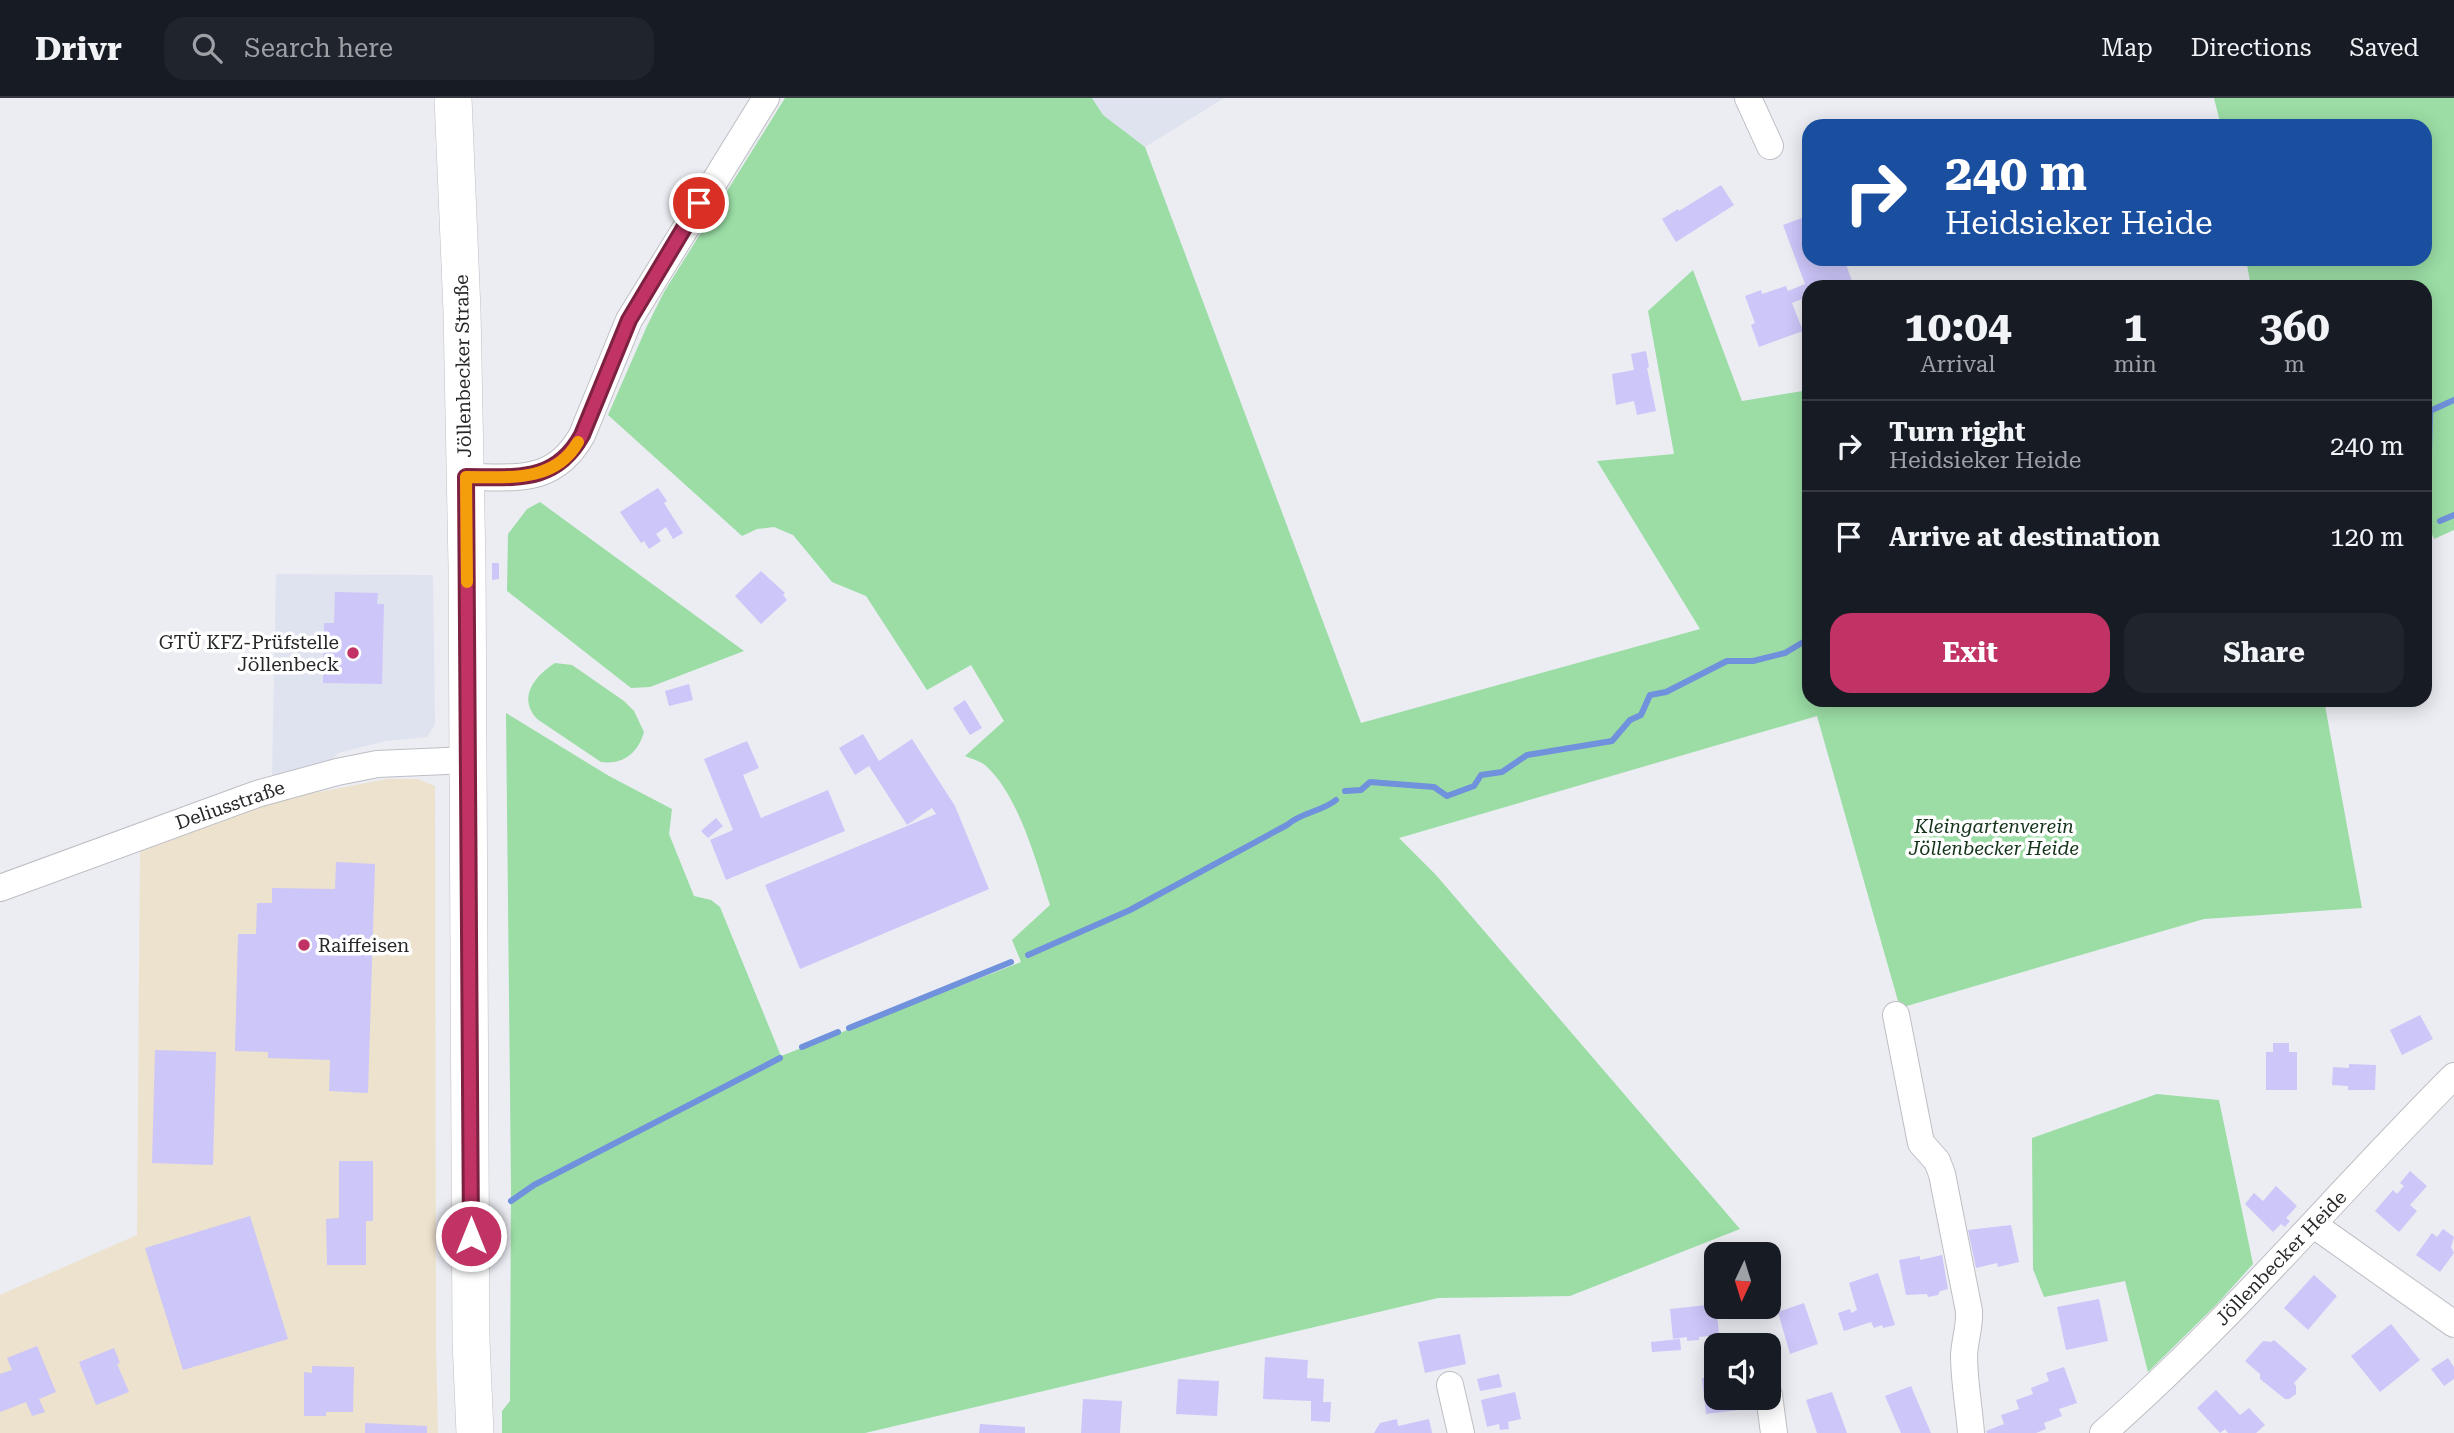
<!DOCTYPE html>
<html lang="en">
<head>
<meta charset="utf-8">
<style>
  :root { --surface:#171b24; --page:#20242c; --text:#f1f3f6; --muted:#9ea1a6; --line:#363941; --accent:#c03364 }
  body { margin:0; font-family:"Roboto Serif",serif; background:var(--page); color:var(--text); height:100vh; display:flex; flex-direction:column; font-size:26px; white-space:nowrap }
  * { box-sizing:border-box; margin:0 }
  p { font-size:23px; color:var(--muted) }
  .icon { flex:none; width:38px; height:38px; fill:none; stroke:currentColor; stroke-width:2; stroke-linecap:round; stroke-linejoin:round }
  .map { position:relative; flex:1; overflow:hidden }
  .details { position:absolute; left:1802px; top:182px; width:630px; height:427px; display:flex; flex-direction:column; background:var(--surface); border-radius:21px; box-shadow:0 4px 18px #0003 }
  .details>* { flex:none }
  .banner { position:absolute; left:1802px; top:21px; width:630px; height:147px; border-radius:21px; box-shadow:0 4px 18px #0003; background:#1a4fa0; color:#fff; overflow:hidden }
  .needle { width:46px; rotate:184deg }
  .fabs { position:absolute; left:1704px; top:1144px; display:grid; gap:14px }
  .fabs a { display:grid; place-items:center; width:77px; height:77px; border-radius:14px; background:var(--surface); box-shadow:0 4px 18px #0003; font-size:35px }
  .pin { position:absolute; display:grid; place-items:center; width:60px; height:60px; color:#fff; margin:-30px; border:4px solid #fff; border-radius:50%; box-shadow:0 2px 7px #0007 }
  .me { position:absolute; width:77px; margin:-38px; rotate:0deg; stroke-linejoin:round; filter:drop-shadow(0 0 5px #0008) }
  .turn { display:flex; align-items:center; gap:24px; height:147px; padding:0 28px; font-size:32px }
  .turn .icon { width:91px; height:91px; stroke-width:2.5 }
  .turn b { display:block; font-size:49px; line-height:60px }
  .eta { display:flex; justify-content:space-evenly; align-items:center; height:119px; text-align:center }
  .eta b { font-size:42px; font-weight:700; line-height:49px }
  .action { display:flex; gap:14px; margin-top:auto; padding:14px 28px }
  .action a { flex:1; height:80px; border-radius:21px; background:var(--accent); color:#fff; font-size:28px; font-weight:700; line-height:80px; text-align:center }
  .action a+a { background:var(--page); color:var(--text) }
  ul { padding:0; list-style:none }
  li { display:flex; align-items:center; gap:21px; height:91px; padding:0 28px; border-top:2px solid var(--line) }
  li div { flex:1 }
  li b { display:block; font-size:26px }
  li em { font-style:normal }
  header { display:flex; align-items:center; gap:42px; box-sizing:border-box; height:98px; padding:0 35px; background:var(--surface); border-bottom:2px solid var(--line) }
  header strong { font-size:33px }
  nav { display:flex; gap:38px; margin-inline-start:auto; font-size:24px }
  .search { width:490px; height:63px; background:var(--page); display:flex; align-items:center; gap:18px; box-sizing:border-box; padding:0 24px; border-radius:21px; color:var(--muted); font-size:26px }
  .map>svg:first-child { display:block }
</style>
</head>
<body>
<header>
<strong>Drivr</strong>
<div class="search"><svg class="icon" aria-label="search" viewBox="0 0 24 24"><circle cx="10" cy="10" r="6"/><path d="M15 15l6 6"/></svg>Search here</div>
<nav><a>Map</a><a>Directions</a><a>Saved</a></nav>
</header>
<div class="map">
<svg width="2454" height="1335" viewBox="0 0 2454 1335">
  <rect width="100%" height="100%" fill="#ebedf3"/>
  <path fill="#ede2cd" d="M387 681H418L435 688 436 1247 438 1335H0V1197L137 1137 140 751 272 703Z"/>
  <g fill="#dfe2ef">
    <path d="M1092 0H1224L1145 49 1103 17Z"/>
    <path d="M276 476 433 477 435 626 427 639 386 643 338 655 333 661 272 679Z"/>
  </g>
  <g fill="#9bdda5">
    <path d="M785 0H1092L1103 17 1145 49 1361 625 1700 531 1597 363 1674 356 1648 213 1693 172 1742 303 1809 292 1810 602H2324L2362 810 2204 821 1900 910 1817 618 1399 740 1436 777 1740 1131 1570 1198 1438 1200 865 1335H502V1313L510 1303 511 1088 506 615 609 678 672 711 669 736 694 798 711 802 720 809 781 958 1021 864 1012 842 1050 807C1037 766 1019 697 985 667 980 663 972 661 965 658L1004 623 971 567 927 592 866 498 832 484 793 437 774 429 757 431 742 438 608 317 647 228 664 194Z"/>
    <path d="M2214 0H2454V432L2434 441 2426 422V189H2251L2246 161H2426V28H2221Z"/>
    <path d="M540 404 744 553 650 589 631 590 507 493 508 436 527 411Z"/>
    <path d="M555 565 572 567 624 603 634 613 644 634C638 655 623 667 601 664L537 621C517 599 535 578 555 565Z"/>
    <path d="M2157 996 2219 1002 2253 1166 2217 1206 2148 1274 2125 1183 2044 1199 2033 1171 2032 1040Z"/>
  </g>
  <g fill="none" stroke-linecap="round" stroke-linejoin="round">
    <g stroke="#7091db" stroke-width="6">
      <path d="M2426 361 2429 355 2430 313 2454 302"/>
      <path d="M2440 423 2454 417"/>
      <path d="M1345 693 1361 692 1370 684 1434 689 1447 698 1474 688 1481 677 1502 674 1527 657 1612 643 1630 622 1641 617 1650 597 1666 594 1727 563H1753L1785 555 1810 540"/>
      <path d="M1028 857 1130 812 1287 727C1302 714 1321 714 1336 702"/>
      <path d="M849 930 1011 864"/>
      <path d="M802 949 838 934"/>
      <path d="M511 1103 534 1087 780 960"/>
    </g>
  </g>
  <g fill="#ccc6f9">
    <path d="M1721 87 1734 107 1676 144 1662 121 1678 111 1679 113Z"/>
    <path d="M1810 117V161H1844L1852 183 1836 189H1810V198L1792 205 1803 233 1759 249 1751 227 1755 225 1745 198 1761 192 1762 196 1786 188 1788 193 1805 186 1783 127Z"/>
    <path d="M1646 253 1649 269 1647 270 1656 313 1637 317 1634 303 1616 307 1612 276 1634 272 1631 256Z"/>
    <path d="M658 390 667 403 664 405 683 435 673 441 666 429 656 436 661 443 649 451 644 443 641 445 620 414Z"/>
    <path d="M492 465H499V481L492 482Z"/>
    <path d="M761 473 785 495 783 497 787 502 761 526 735 498Z"/>
    <path d="M335 494 378 495 377 506H384L382 586 323 585 324 525H334Z"/>
    <path d="M689 586 693 602 669 608 665 593Z"/>
    <path d="M965 602 982 630 970 637 953 610Z"/>
    <path d="M863 636 879 663 912 641 955 708 989 791 800 871 765 787 936 716 932 710 907 727 869 668 855 677 839 650Z"/>
    <path d="M747 643 759 670 743 677 761 720 828 692 845 733 726 782 710 742 733 732 704 661Z"/>
    <path d="M716 720 723 728 708 740 701 733Z"/>
    <path d="M336 764 375 766 368 995 329 993 330 962 268 960V954L235 953 238 836H256L257 805H272V790L335 791Z"/>
    <path d="M2420 917 2433 941 2402 957 2390 932Z"/>
    <path d="M2273 945H2289V954H2297V992H2266V954H2273Z"/>
    <path d="M155 952 216 954 213 1067 152 1065Z"/>
    <path d="M2349 966 2376 967 2375 992H2348V988L2332 987 2333 969 2349 970Z"/>
    <path d="M339 1063H373V1123H366V1167H327L326 1121 339 1120Z"/>
    <path d="M2410 1073 2427 1088 2410 1107 2417 1113 2399 1134 2375 1113 2393 1092 2397 1096 2404 1088 2400 1085Z"/>
    <path d="M2276 1088 2297 1108 2286 1120 2290 1123 2285 1129 2281 1126 2273 1134 2245 1106 2254 1095 2263 1103Z"/>
    <path d="M250 1118 288 1241 183 1272 145 1150Z"/>
    <path d="M2011 1127 2019 1164 1998 1169 1997 1165 1976 1170 1968 1132Z"/>
    <path d="M2443 1131 2454 1139 2451 1149 2454 1155 2440 1174 2416 1157 2432 1135 2437 1139Z"/>
    <path d="M1942 1157 1948 1191 1940 1193 1938 1197 1928 1199 1927 1196 1906 1197 1899 1162 1920 1158V1162Z"/>
    <path d="M1878 1175 1895 1227 1883 1230 1882 1227 1874 1230 1871 1224 1844 1233 1838 1215 1850 1211 1851 1215 1857 1212 1849 1185Z"/>
    <path d="M2314 1177 2337 1198 2308 1232 2284 1210Z"/>
    <path d="M2099 1201 2108 1243 2066 1252 2057 1209Z"/>
    <path d="M1804 1205 1818 1246 1790 1256 1778 1214Z"/>
    <path d="M1716 1206 1719 1237 1699 1239V1242L1687 1243V1239L1673 1241 1670 1211Z"/>
    <path d="M2391 1226 2420 1262 2380 1294 2351 1258Z"/>
    <path d="M1460 1236 1466 1266 1425 1275 1418 1244Z"/>
    <path d="M1680 1241 1681 1252 1652 1254 1651 1244Z"/>
    <path d="M2274 1242 2307 1271 2294 1285 2296 1288V1296L2289 1301H2285L2260 1281V1276L2245 1263 2263 1243 2271 1244Z"/>
    <path d="M37 1248 56 1294 39 1301 45 1314 32 1318 26 1304 0 1314V1276L12 1272 7 1260Z"/>
    <path d="M114 1250 120 1265 117 1266 129 1294 96 1307 79 1264Z"/>
    <path d="M1265 1259 1308 1262 1307 1280 1324 1281 1323 1304H1331L1330 1324 1311 1323V1303L1263 1301Z"/>
    <path d="M2448 1260 2454 1269V1281L2444 1288 2431 1271Z"/>
    <path d="M312 1268 354 1269 353 1314H326V1318H304V1274L312 1275Z"/>
    <path d="M2064 1269 2077 1305 2059 1311 2062 1318 2044 1325 2046 1331 2036 1335H1987L1986 1333 2004 1326 2001 1317 2019 1311 2016 1302 2033 1296 2031 1290 2049 1283 2046 1275Z"/>
    <path d="M1499 1276 1502 1289 1480 1293 1477 1281Z"/>
    <path d="M1717 1279V1300H1746L1747 1311 1706 1316 1702 1280Z"/>
    <path d="M1178 1281 1219 1283 1217 1318 1176 1316Z"/>
    <path d="M1911 1288 1931 1335H1901L1885 1298Z"/>
    <path d="M2216 1292 2240 1317 2249 1310 2265 1327 2256 1335H2228L2225 1331 2220 1335 2197 1310Z"/>
    <path d="M1515 1294 1521 1321 1508 1324 1509 1331 1500 1332 1499 1326 1487 1329 1481 1302Z"/>
    <path d="M1832 1294 1847 1335H1817L1806 1302Z"/>
    <path d="M1083 1301 1122 1303 1120 1335H1081Z"/>
    <path d="M1397 1321 1398 1328 1429 1321 1432 1335H1374L1380 1325Z"/>
    <path d="M365 1325 427 1328V1335H365Z"/>
    <path d="M980 1326 1025 1329V1335H979Z"/>
  </g>
  <g fill="none" stroke-linecap="round" stroke-linejoin="round">
    <defs>
      <g id="street">
        <path d="M1748 0 1770 48"/>
        <path d="M466 379C516 379 554 387 582 337L629 222 766 0"/>
        <path d="M0 790 257 696 337 674 377 666 469 662"/>
        <path d="M1896 917 1921 1045 1937 1063 1942 1076 1969 1213C1970 1228 1965 1241 1964 1257 1964 1282 1969 1309 1971 1335"/>
        <path d="M2314 1127 2454 1226"/>
        <path d="M1450 1287 1461 1335"/>
        <path d="M1769 1297 1774 1335"/>
        <path d="M2103 1335C2229 1225 2336 1096 2454 978"/>
      </g>
      <path id="secondary" d="M453 0 462 213 467 468 471 1242 475 1335"/>
    </defs>
    <use href="#street" stroke="#bebfc5" stroke-width="28"/>
    <use href="#secondary" stroke="#bebfc5" stroke-width="38"/>
    <use href="#street" stroke="#fff" stroke-width="26"/>
    <use href="#secondary" stroke="#fff" stroke-width="37"/>
  </g>
  <g fill="none" stroke-linecap="round" stroke-linejoin="round">
    <defs>
      <path id="route" d="M471 1138 466 379C515 379 555 386 582 337L629 222 699 105"/>
    </defs>
    <use href="#route" stroke="#7d2141" stroke-width="18"/>
    <use href="#route" stroke="#c03364" stroke-width="12"/>
    <path stroke="#f59e0b" stroke-width="12" d="M467 484 466 379C507 379 555 385 578 344"/>
  </g>
  <g fill="#c03364" stroke="#fff" stroke-width="2.5">
    <circle cx="353" cy="555" r="7"/>
    <circle cx="304" cy="847" r="7"/>
  </g>
  <g text-anchor="middle" dominant-baseline="central" stroke-width="7" stroke-linejoin="round" paint-order="stroke">
    <g font-size="19" fill="#27282a" stroke="#fff">
      <text transform="translate(463 268) rotate(-91)">Jöllenbecker Straße</text>
      <text transform="translate(230 707) rotate(-19)">Deliusstraße</text>
      <text transform="translate(2281 1160) rotate(-46)">Jöllenbecker Heide</text>
    </g>
    <g font-size="19" fill="#27282a" stroke="#fff" text-anchor="end">
      <text x="339" y="544">GTÜ KFZ-Prüfstelle<tspan x="339" dy="22">Jöllenbeck</tspan></text>
      <text x="318" y="847" text-anchor="start">Raiffeisen</text>
    </g>
    <g font-size="19" font-style="italic" fill="#13331a" stroke="#fff">
      <text x="1994" y="728">Kleingartenverein<tspan x="1994" dy="22">Jöllenbecker Heide</tspan></text>
    </g>
  </g>
</svg>
<div class="fabs">
<a><svg class="needle" viewBox="-14 -14 28 28"><path d="M0-13l5 13h-10z" fill="#e53935"/><path d="M0 13l5-13h-10z" fill="#9ea1a6"/></svg></a>
<a><svg class="icon" aria-label="sound" viewBox="0 0 24 24"><path d="M4 9h4l5-4v14l-5-4H4zM17 9q2 3 0 6"/></svg></a>
</div>
<div class="pin" style="left:699px;top:105px;background:#d93025"><svg class="icon" aria-label="arrive" viewBox="0 0 24 24"><path d="M6 21V4h12l-3 4 3 4H6"/></svg></div>
<svg class="me" style="left:471px;top:1138px" viewBox="-20 -20 40 40"><circle r="17" fill="#c03364" stroke="#fff" stroke-width="3"/><path d="M0-11L8 9 0 5-8 9z" fill="#fff"/></svg>
<div class="banner">
<div class="turn"><svg class="icon" aria-label="right" viewBox="0 0 24 24"><path d="M7 20v-9h11M14 6l5 5-5 5"/></svg><div><b>240 m</b>Heidsieker Heide</div></div>
</div>
<section class="details">
<div class="eta">
<div><b>10:04</b><p>Arrival</p></div>
<div><b>1</b><p>min</p></div>
<div><b>360</b><p>m</p></div>
</div>
<ul>
<li><svg class="icon" aria-label="right" viewBox="0 0 24 24"><path d="M7 20v-9h11M14 6l5 5-5 5"/></svg><div><b>Turn right</b><p>Heidsieker Heide</p></div><em>240 m</em></li>
<li><svg class="icon" aria-label="arrive" viewBox="0 0 24 24"><path d="M6 21V4h12l-3 4 3 4H6"/></svg><div><b>Arrive at destination</b></div><em>120 m</em></li>
</ul>
<div class="action"><a>Exit</a><a>Share</a></div>
</section>
</div>
</body>
</html>
